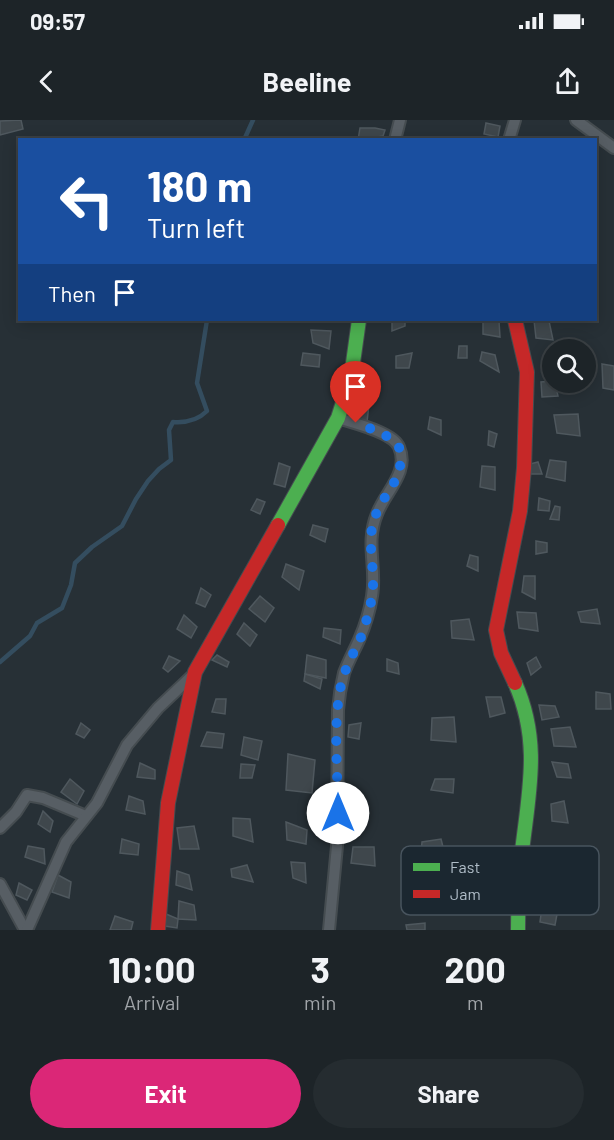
<!DOCTYPE html>
<html lang="en">
<head>
<meta charset="utf-8">
<style>
  :root { --surface:#1d2428; --page:#252c30; --text:#f1f3f6; --muted:#a0a4a8; --line:#3b4145; --accent:#db2777 }
  body { margin:0; font-family:Barlow,sans-serif; background:var(--page); color:var(--text); height:100vh; display:flex; flex-direction:column; font-size:22px; white-space:nowrap }
  * { box-sizing:border-box; margin:0 }
  p { font-size:20px; color:var(--muted) }
  .icon { flex:none; width:33px; height:33px; fill:none; stroke:currentColor; stroke-width:2; stroke-linecap:round; stroke-linejoin:round }
  .map { position:relative; height:810px; overflow:hidden }
  .drawer { display:flex; flex-direction:column; background:var(--surface); flex:1 }
  .drawer>* { flex:none }
  .hud { position:absolute; left:18px; top:18px; width:579px; height:183px; border-radius:0px; box-shadow:0 3px 15px #0003,0 0 0 2px var(--line); background:#1a4fa0; color:#fff; overflow:hidden }
  .buttons { position:absolute; left:542px; top:219px; display:grid; gap:12px }
  .buttons a { display:grid; place-items:center; width:54px; height:54px; border-radius:50%; background:var(--surface); box-shadow:0 3px 15px #0003,0 0 0 2px var(--line); font-size:30px }
  .pin { position:absolute; display:grid; place-items:center; width:51px; height:51px; color:#fff; margin:-62px -26px; border-radius:50% 50% 50% 0; rotate:-45deg; box-shadow:0 0 6px #0007 }
  .pin .icon { rotate:45deg }
  .me { position:absolute; width:66px; margin:-33px; rotate:0deg; stroke-linejoin:round; filter:drop-shadow(0 0 4px #0008) }
  .turn { display:flex; align-items:center; gap:21px; height:126px; padding:0 30px; font-size:27px }
  .turn .icon { width:78px; height:78px; stroke-width:2.5 }
  .turn b { display:block; font-size:42px; line-height:51px }
  .then { display:flex; align-items:center; height:57px; padding:0 30px; background:#0003; gap:12px; font-size:22px }
  .eta { display:flex; justify-content:space-evenly; align-items:center; height:102px; text-align:center }
  .eta b { font-size:36px; font-weight:700; line-height:42px }
  .primary-button { display:flex; gap:12px; margin-top:auto; padding:12px 30px }
  .primary-button a { flex:1; height:69px; border-radius:36px; background:var(--accent); color:#fff; font-size:24px; font-weight:700; line-height:69px; text-align:center }
  .primary-button a+a { background:var(--page); color:var(--text) }
  .status { display:flex; justify-content:space-between; align-items:center; height:42px; padding:0 30px; background:var(--surface); direction:ltr }
  .status svg { height:16px; fill:currentColor }
  header { display:flex; justify-content:space-between; align-items:center; height:78px; padding:0 30px; background:var(--surface); font-size:27px; font-weight:700 }
  .map>svg:first-child { display:block }
</style>
</head>
<body>
<div class="status"><b>09:57</b><svg viewBox="0 0 49 12"><path d="M0 12V9h3v3zM5 12V6h3v6zM10 12V3h3v9zM15 12V0h3v12zM26 1h20v11H26zM47 4h2v5h-2z"/></svg></div>
<header><svg class="icon" aria-label="back" viewBox="0 0 24 24"><path d="M15 5l-7 7 7 7"/></svg>Beeline<svg class="icon" aria-label="share" viewBox="0 0 24 24"><path d="M12 15V3M7 8l5-5 5 5M5 13v7h14v-7"/></svg></header>
<div class="map">
<svg width="614" height="810" viewBox="0 0 614 810">
  <rect width="100%" height="100%" fill="#273036"/>
  <g fill="none" stroke-linecap="round" stroke-linejoin="round">
    <g stroke="#344d5f" stroke-width="4.5">
      <path d="M244 20 253 0"/>
      <path d="M0 542 30 516 37 503 62 488 71 465 75 443 92 427 122 406 136 379 148 361 159 349 171 340 169 310 173 302C186 303 197 301 207 291L197 263 207 200"/>
    </g>
  </g>
  <g fill="#3f474c" stroke="#4f585e" stroke-width="1.5">
    <path d="M21 0 23 9 0 15V1Z"/>
    <path d="M486 3 500 6 498 17 484 14Z"/>
    <path d="M360 8H375L385 10 383 16 358 20Z"/>
    <path d="M392 200H405V206L392 211Z"/>
    <path d="M534 200 549 201 553 220 536 218Z"/>
    <path d="M499 201 500 217 483 214V202Z"/>
    <path d="M311 210 331 211 329 229 313 223Z"/>
    <path d="M459 226H467V238H458Z"/>
    <path d="M482 232 495 235 499 252 480 241Z"/>
    <path d="M303 233 320 235 319 247 301 245Z"/>
    <path d="M412 233 409 248H396V236Z"/>
    <path d="M602 244 614 246V270L603 268Z"/>
    <path d="M552 261 555 262 558 276 542 277 541 262Z"/>
    <path d="M354 280 369 284 367 302 350 297Z"/>
    <path d="M578 294 580 316 557 313 554 295Z"/>
    <path d="M430 297 441 300V315L428 309Z"/>
    <path d="M489 311 497 314 494 327 488 325Z"/>
    <path d="M550 340 566 342 565 361 546 357Z"/>
    <path d="M538 342 542 354H531L530 344Z"/>
    <path d="M279 343 290 347 285 367 274 364Z"/>
    <path d="M482 346 495 347V370L480 367Z"/>
    <path d="M539 378 550 381 549 391 538 390Z"/>
    <path d="M257 379 265 382 260 394 251 390Z"/>
    <path d="M555 386 560 387 559 400 550 399Z"/>
    <path d="M313 405 328 409 325 422 310 415Z"/>
    <path d="M536 421 547 423V432L536 434Z"/>
    <path d="M470 435 478 437V451L467 446Z"/>
    <path d="M286 444 304 451 299 470 282 457Z"/>
    <path d="M524 456H535V479L522 472Z"/>
    <path d="M201 468 211 475 205 487 196 483Z"/>
    <path d="M260 476 274 488 265 502 249 489Z"/>
    <path d="M597 489 600 504 581 502 578 492Z"/>
    <path d="M517 492 536 493 538 511 519 508Z"/>
    <path d="M184 495 197 507 191 518 177 509Z"/>
    <path d="M469 499 474 520 452 518 451 501Z"/>
    <path d="M244 503 257 515 250 526 237 514Z"/>
    <path d="M324 508 341 510 340 524 323 517Z"/>
    <path d="M217 535 229 542 227 547 212 540Z"/>
    <path d="M307 535 326 540V558L305 554Z"/>
    <path d="M169 536 180 541 168 552 163 548Z"/>
    <path d="M536 537 541 547 531 555 527 543Z"/>
    <path d="M387 539 398 543 399 554 387 551Z"/>
    <path d="M305 554 322 559 320 569 304 561Z"/>
    <path d="M596 572 610 574 611 589H596Z"/>
    <path d="M486 577H501L505 593 490 597Z"/>
    <path d="M216 579H226L225 594 212 592Z"/>
    <path d="M539 585 555 586 559 597 542 600Z"/>
    <path d="M454 597 456 622 431 620 432 598Z"/>
    <path d="M81 603 90 610 84 618 76 614Z"/>
    <path d="M361 603 359 619 348 617 349 605Z"/>
    <path d="M570 607 576 627 554 626 551 609Z"/>
    <path d="M207 612 224 614 222 628 201 626Z"/>
    <path d="M244 617 262 621 258 640 241 635Z"/>
    <path d="M288 634 315 640 312 673 286 670Z"/>
    <path d="M552 642 568 644 571 658 557 657Z"/>
    <path d="M140 643 155 650V659L137 657Z"/>
    <path d="M241 644 255 645 252 658H240Z"/>
    <path d="M70 659 84 671 77 684 61 672Z"/>
    <path d="M435 659H454L453 673 431 670Z"/>
    <path d="M129 676 143 681 145 694 126 690Z"/>
    <path d="M564 681 568 703 552 701 551 684Z"/>
    <path d="M43 691 53 701 50 712 38 704Z"/>
    <path d="M233 698 250 699 253 722 233 716Z"/>
    <path d="M286 702 307 710 306 724 287 720Z"/>
    <path d="M194 706 199 729H180L177 708Z"/>
    <path d="M122 719 139 724 138 735 120 733Z"/>
    <path d="M441 719 446 739 421 734 422 722Z"/>
    <path d="M28 726 44 729 45 744 25 737Z"/>
    <path d="M353 727H374L375 746 351 743Z"/>
    <path d="M291 742 305 743 306 763 293 758Z"/>
    <path d="M247 745 253 762 232 757 231 749Z"/>
    <path d="M177 751 189 755 192 770 176 765Z"/>
    <path d="M58 755 71 762 69 778 52 772Z"/>
    <path d="M19 763 32 770 27 780 16 775Z"/>
    <path d="M179 781 194 785 196 800 178 799Z"/>
    <path d="M542 787 558 789 555 805 540 802Z"/>
    <path d="M166 794 178 799 177 808 165 806Z"/>
    <path d="M115 796 133 802 131 810H110Z"/>
    <path d="M425 803V810H407L406 805Z"/>
  </g>
  <g fill="none" stroke-linecap="round" stroke-linejoin="round">
    <defs>
      <g id="street">
        <path d="M576 0 614 28"/>
        <path d="M395 20 400 0"/>
        <path d="M509 20 515 0"/>
        <path d="M0 708 16 692 27 675 43 678 86 696"/>
        <path d="M0 764 25 810"/>
        <path d="M27 810 66 722 97 683 127 625 158 588 195 553"/>
        <path d="M329 810 337 726 338 590C339 577 341 565 344 553 348 542 354 531 359 520 365 506 370 490 372 476 377 448 365 423 377 394 385 372 410 352 399 327 393 312 353 303 338 298"/>
      </g>
      <g id="fast">
        <path d="M278 405 338 298 351 257 359 200"/>
        <path d="M515 563C541 621 529 671 522 731 519 757 518 784 518 810"/>
      </g>
      <g id="jam">
        <path d="M515 563 501 533 496 510 520 391 524 348 527 252 515 200"/>
        <path d="M158 810 168 683 195 552 278 405"/>
      </g>
    </defs>
    <use href="#street" stroke="#454c50" stroke-width="14"/>
    <use href="#fast" stroke="#454c50" stroke-width="16"/>
    <use href="#jam" stroke="#454c50" stroke-width="16"/>
    <use href="#street" stroke="#575e64" stroke-width="10"/>
    <use href="#fast" stroke="#4caf50" stroke-width="14"/>
    <use href="#jam" stroke="#c62828" stroke-width="14"/>
  </g>
  <g fill="none" stroke-linecap="round" stroke-linejoin="round">
    <path stroke="#1a73e8" stroke-width="10" stroke-dasharray="0 18" d="M338 693C338 655 333 607 340 570 343 552 352 536 360 520 365 506 370 490 372 476 376 452 367 427 373 403 381 372 409 359 398 324L382 313 356 303"/>
  </g>
  <rect x="401" y="726" width="198" height="69" rx="9" fill="#1b2730" stroke="#48545e" stroke-width="1.5"/>
  <rect x="413" y="743" width="27" height="8" fill="#4caf50"/>
  <rect x="413" y="770" width="27" height="8" fill="#c62828"/>
  <g font-size="16" fill="#b0bdc8">
    <text x="450" y="753">Fast</text>
    <text x="450" y="780">Jam</text>
  </g>
</svg>
<div class="buttons">
<a><svg class="icon" aria-label="search" viewBox="0 0 24 24"><circle cx="10" cy="10" r="6"/><path d="M15 15l6 6"/></svg></a>
</div>
<div class="pin" style="left:356px;top:303px;background:#d93025"><svg class="icon" aria-label="arrive" viewBox="0 0 24 24"><path d="M6 21V4h12l-3 4 3 4H6"/></svg></div>
<svg class="me" style="left:338px;top:693px" viewBox="-20 -20 40 40"><circle r="19" fill="#fff"/><path d="M0-13L10 11 0 6-10 11z" fill="#1a73e8"/></svg>
<div class="hud">
<div class="turn"><svg class="icon" aria-label="left" viewBox="0 0 24 24"><path d="M17 20v-9H6M10 6l-5 5 5 5"/></svg><div><b>180 m</b>Turn left</div></div>
<div class="then">Then<svg class="icon" aria-label="arrive" viewBox="0 0 24 24"><path d="M6 21V4h12l-3 4 3 4H6"/></svg></div>
</div>
</div>
<section class="drawer">
<div class="eta">
<div><b>10:00</b><p>Arrival</p></div>
<div><b>3</b><p>min</p></div>
<div><b>200</b><p>m</p></div>
</div>
<div class="primary-button"><a>Exit</a><a>Share</a></div>
</section>
</body>
</html>
